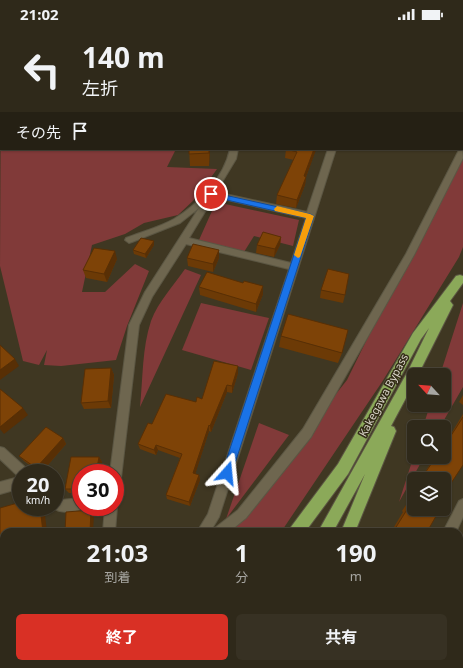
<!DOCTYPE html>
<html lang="ja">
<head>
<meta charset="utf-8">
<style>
  :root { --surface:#2f291a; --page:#373123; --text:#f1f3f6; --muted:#a7a6a2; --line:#4a4539; --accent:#d93025 }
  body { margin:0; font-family:"Noto Sans","Noto Sans JP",sans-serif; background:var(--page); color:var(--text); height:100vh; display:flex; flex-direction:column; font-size:15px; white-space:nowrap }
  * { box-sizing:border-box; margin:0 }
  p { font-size:13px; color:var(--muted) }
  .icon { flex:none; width:22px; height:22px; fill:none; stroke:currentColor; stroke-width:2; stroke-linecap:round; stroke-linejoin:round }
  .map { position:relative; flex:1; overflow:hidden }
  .side { position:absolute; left:0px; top:500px; width:463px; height:140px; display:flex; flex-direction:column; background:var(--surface); border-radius:12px 12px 0 0; box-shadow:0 1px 3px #0004,0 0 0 1px var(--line) }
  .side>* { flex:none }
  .top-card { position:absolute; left:0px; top:0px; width:463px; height:122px; box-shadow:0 1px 3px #0004,0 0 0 1px var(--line); background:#2f291a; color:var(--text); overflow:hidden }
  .needle { width:26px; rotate:296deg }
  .fabs { position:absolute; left:407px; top:340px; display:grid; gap:8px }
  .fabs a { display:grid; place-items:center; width:44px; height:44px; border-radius:6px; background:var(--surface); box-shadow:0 1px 3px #0004,0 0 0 1px var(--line); font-size:20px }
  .speed { position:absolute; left:12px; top:436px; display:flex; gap:8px; font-size:20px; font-weight:700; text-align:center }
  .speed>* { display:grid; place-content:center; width:52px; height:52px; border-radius:50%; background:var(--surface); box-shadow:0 1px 3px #0004,0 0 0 1px var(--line); line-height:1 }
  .speed small { font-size:10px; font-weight:400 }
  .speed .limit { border:6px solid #d22; background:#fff; color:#111 }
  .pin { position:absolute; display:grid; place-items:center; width:34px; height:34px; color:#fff; margin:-17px; border:2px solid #fff; border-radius:50%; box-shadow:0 1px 4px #0007 }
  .me { position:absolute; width:44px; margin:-22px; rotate:18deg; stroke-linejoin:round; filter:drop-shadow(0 0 3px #0008) }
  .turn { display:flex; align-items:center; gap:14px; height:84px; padding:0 16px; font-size:18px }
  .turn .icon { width:52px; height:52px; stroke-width:2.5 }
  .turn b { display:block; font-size:28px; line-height:34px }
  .then { display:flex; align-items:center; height:38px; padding:0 16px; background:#0003; gap:8px; font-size:15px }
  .eta { display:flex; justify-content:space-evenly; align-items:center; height:68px; text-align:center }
  .eta b { font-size:24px; font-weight:700; line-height:28px }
  .primary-button { display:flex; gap:8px; margin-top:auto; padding:8px 16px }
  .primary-button a { flex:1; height:46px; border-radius:6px; background:var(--accent); color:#fff; font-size:16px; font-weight:700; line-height:46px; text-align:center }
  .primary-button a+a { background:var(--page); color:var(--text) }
  .status { display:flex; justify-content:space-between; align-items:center; height:28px; padding:0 20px; background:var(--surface); direction:ltr }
  .status svg { height:11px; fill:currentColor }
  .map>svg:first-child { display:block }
</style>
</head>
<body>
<div class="status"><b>21:02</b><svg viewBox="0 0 49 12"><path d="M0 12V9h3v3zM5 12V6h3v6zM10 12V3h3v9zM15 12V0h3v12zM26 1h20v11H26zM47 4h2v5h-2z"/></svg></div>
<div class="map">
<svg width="463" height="640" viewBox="0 0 463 640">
  <rect width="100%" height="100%" fill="#3f3722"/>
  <g fill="#813a39">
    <path d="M1 35V121H176L167 139 217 141 197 169 178 187 144 195 125 206 92 217 82 264H105L135 236 149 243 127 298 116 332 61 338 44 337 47 322 39 337 23 333 0 238Z"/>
    <path d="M463 124V219L459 229 382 354 281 504H227L347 352 397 250Z"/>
    <path d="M216 174 299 192 293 218 254 208 244 224 199 212Z"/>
    <path d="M185 241 201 247 140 379C143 350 142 320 151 293 158 274 174 257 185 241Z"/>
    <path d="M201 275 269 290 251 342 182 322Z"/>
    <path d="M463 275V359L440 399H423L430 377H444V347H440Z"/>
    <path d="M259 395 289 407 226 491Z"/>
    <path d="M414 427V429H424L399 474Z"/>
    <path d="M459 508 463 510V599L459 598Z"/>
    <path d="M459 615 463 616V640H417V636H459Z"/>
    <path d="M128 636H180L177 640H125Z"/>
  </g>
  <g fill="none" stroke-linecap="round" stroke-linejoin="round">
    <defs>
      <g id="minor">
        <rect x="0" y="13" width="1" height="4"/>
        <path d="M462 120 463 130 414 227 311 409 246 490 229 504H213L215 500 238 482 303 401 406 226 459 122Z"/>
        <path d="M230 121H238L236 131 216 164 307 184 328 121H336L219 489 210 504H197L208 486 289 241 186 216 152 269 139 297 121 450 119 454 115 456V445H110L129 297 145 264 199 180 180 195 132 214 129 215 125 212 126 210C141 204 160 199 174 191 199 176 224 150 230 121ZM214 169 306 190 291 235 189 210Z"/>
        <path d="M0 419 4 420 27 441 29 445H21V460L0 466V454L19 449 0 431Z"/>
        <path d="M55 468 61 472 81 470V479H86C78 485 59 486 52 479H55Z"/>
        <path d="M463 471V489L456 504H443L459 473Z"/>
        <path d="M115 475 117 479 115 504H103L105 479H115Z"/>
        <path d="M459 591 463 592V606L459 605Z"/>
        <path d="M87 636H112L113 640H85Z"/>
        <path d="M320 636H334L332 640H318Z"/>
        <rect x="398" y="636" width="14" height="4"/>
      </g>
      <g id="highway">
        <path d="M460 247 463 248V255L450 273 453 277 418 347H414V355L391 398 394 399 396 403 355 504H341L365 446 333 504H318L408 343 429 300 421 311 348 446 305 504H289L291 499 338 436 413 305 456 248Z"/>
        <path d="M178 636H197L196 640H177Z"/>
        <path d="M240 636H257L256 640H239Z"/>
        <path d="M276 636H293L292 640H275Z"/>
      </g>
    </defs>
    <use href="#minor" stroke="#5b5643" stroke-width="2"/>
    <use href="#highway" stroke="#5b5643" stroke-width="2"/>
    <use href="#minor" fill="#6e664f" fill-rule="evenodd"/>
    <use href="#highway" fill="#8ba959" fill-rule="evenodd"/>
  </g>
  <g fill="#6c3a06">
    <path d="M189 121H210L209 138H190Z"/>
    <path d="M286 121H316L306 149 305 157 296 180 276 176 277 167 294 132 285 130Z"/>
    <path d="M281 209 280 217 274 229 256 225 257 217Z"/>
    <path d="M154 213V217L146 230 134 226 133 222Z"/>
    <path d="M219 222V230L213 244 188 238 187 230Z"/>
    <path d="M117 231 107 254 86 250 83 242Z"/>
    <path d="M199 259 263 266 256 284 200 267Z"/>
    <path d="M321 262 345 267 343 275 320 270Z"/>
    <path d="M281 308 342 325 338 335 279 319Z"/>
    <path d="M238 338V345L232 365 227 364 211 404 209 403 195 446 199 447 200 452 190 478 167 471 166 467 180 430 158 422 156 427 140 421 138 416 152 396 202 371Z"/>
    <path d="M111 340 114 347 111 380 84 381 81 375Z"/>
    <path d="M463 367V377L459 374Z"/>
    <path d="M463 386V437L444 451H422L421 450 435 429H444V417L451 406Z"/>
    <path d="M63 410 66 416 41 445 24 433 19 428Z"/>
    <path d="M71 429H99L102 434 100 445H81V465H69L65 461Z"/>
    <path d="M414 465V481L427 504H391L403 484 402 483Z"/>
    <path d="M345 636H379V640H344Z"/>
  </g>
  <g fill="#582f05">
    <path d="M209 121H210L209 138Z"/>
    <path d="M314 121H316V122L303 157 304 148Z"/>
    <path d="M306 149 305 157 296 180 297 172Z"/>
    <path d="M281 209 280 217 274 229 275 221Z"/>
    <path d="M154 213V217L146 230 145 226Z"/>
    <path d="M219 222V230L213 244V236Z"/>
    <path d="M115 223 117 231 107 254 104 246Z"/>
    <path d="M263 258V266L256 284V276Z"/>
    <path d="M15 331 19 338 0 352V342Z"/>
    <path d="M238 338V345L232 365V358Z"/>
    <path d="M111 340 114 347 111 380 108 373Z"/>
    <path d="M227 357V364L211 404 210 398Z"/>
    <path d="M23 380 28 387 4 406 0 401V399Z"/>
    <path d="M209 397V403L194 450 193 445Z"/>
    <path d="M63 410 66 416 41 445 36 440Z"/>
    <path d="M156 417 158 422 156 427 154 422Z"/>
    <path d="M99 429 102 434 100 445H96Z"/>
    <path d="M199 447 200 452 190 478 189 474Z"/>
    <path d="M40 479H44L47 504H43Z"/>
    <path d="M91 482 94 486 93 504H90Z"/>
    <path d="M4 517V534L0 564V519Z"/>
    <path d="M0 590 2 591 0 611Z"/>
    <rect x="57" y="636" width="5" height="4"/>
  </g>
  <g fill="#7e4307" stroke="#582f05">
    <path d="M189 121H209V125L189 126Z"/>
    <path d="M286 121H314L304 148 306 149 297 172 277 167 297 124Z"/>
    <path d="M263 204 281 209 275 221 257 217Z"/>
    <path d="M141 210 154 213 145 226 133 222Z"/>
    <path d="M193 216 219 222 213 236 187 230Z"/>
    <path d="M94 220 115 223 104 246 83 242Z"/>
    <path d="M328 241 349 246 345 267 321 262Z"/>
    <path d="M207 244 243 255 244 253 263 258 256 276 199 259Z"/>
    <path d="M288 286 348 302 342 325 281 308Z"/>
    <path d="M0 317 15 331 0 342Z"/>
    <path d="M214 333 238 338 232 358 227 357 210 398 209 397 193 445 199 447 189 474 166 467 182 426 156 417 154 422 138 416 148 395 152 396 166 366 196 374 197 369 202 371Z"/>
    <path d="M111 340 108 373 81 375 85 341Z"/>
    <path d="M0 361 23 380 0 399Z"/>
    <path d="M463 389V437L444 466V451H424L427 446 425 445 436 429H444V418L456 400Z"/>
    <path d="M46 399 63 410 36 440 19 428Z"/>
    <path d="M71 429H99L96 445H81V461H65Z"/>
    <path d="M444 466 447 467 444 473Z"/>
    <path d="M414 467V481H440L427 504H393L408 480 407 479Z"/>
    <path d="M21 474V479H40L43 504H4V517L0 519V480Z"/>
    <path d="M91 482 90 504H65L66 484Z"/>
    <path d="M4 635V636H57V640H0V636Z"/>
    <path d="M348 636H379V640H347Z"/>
  </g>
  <path fill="#1a73e8" stroke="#114b97" d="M211 164 310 186 314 188 232 445 231 448 227 450 223 448 222 445 306 190 209 168V165Z"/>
  <path fill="#f59e0b" d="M277 178 310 186 314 188 300 229 298 230 294 227 306 190 275 183 274 181Z"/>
  <g text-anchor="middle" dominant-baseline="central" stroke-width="3" stroke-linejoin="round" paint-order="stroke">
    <g font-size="11" fill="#dad6c9" stroke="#342d18">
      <text transform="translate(383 367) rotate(-62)">Kakegawa Bypass</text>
    </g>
  </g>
</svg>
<div class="fabs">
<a><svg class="needle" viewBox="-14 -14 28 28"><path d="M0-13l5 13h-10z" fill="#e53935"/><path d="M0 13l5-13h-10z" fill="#a7a6a2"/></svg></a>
<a><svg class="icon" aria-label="search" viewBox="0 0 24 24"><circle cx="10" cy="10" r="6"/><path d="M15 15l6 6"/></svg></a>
<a><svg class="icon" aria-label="layers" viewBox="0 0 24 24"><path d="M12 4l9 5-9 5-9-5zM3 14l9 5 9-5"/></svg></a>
</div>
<div class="speed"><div>20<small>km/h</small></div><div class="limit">30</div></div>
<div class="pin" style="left:211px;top:166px;background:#d93025"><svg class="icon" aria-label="arrive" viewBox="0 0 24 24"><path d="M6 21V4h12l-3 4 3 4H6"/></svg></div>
<svg class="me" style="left:227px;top:445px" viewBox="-20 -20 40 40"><path d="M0-17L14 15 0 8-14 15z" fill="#1a73e8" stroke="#fff" stroke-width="4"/></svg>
<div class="top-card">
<div class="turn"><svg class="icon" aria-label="left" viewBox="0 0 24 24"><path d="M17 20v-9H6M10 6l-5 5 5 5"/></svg><div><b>140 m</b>左折</div></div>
<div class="then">その先<svg class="icon" aria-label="arrive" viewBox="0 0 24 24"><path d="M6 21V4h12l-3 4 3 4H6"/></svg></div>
</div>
<section class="side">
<div class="eta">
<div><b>21:03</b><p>到着</p></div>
<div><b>1</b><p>分</p></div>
<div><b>190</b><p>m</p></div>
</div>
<div class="primary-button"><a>終了</a><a>共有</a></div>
</section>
</div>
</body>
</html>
